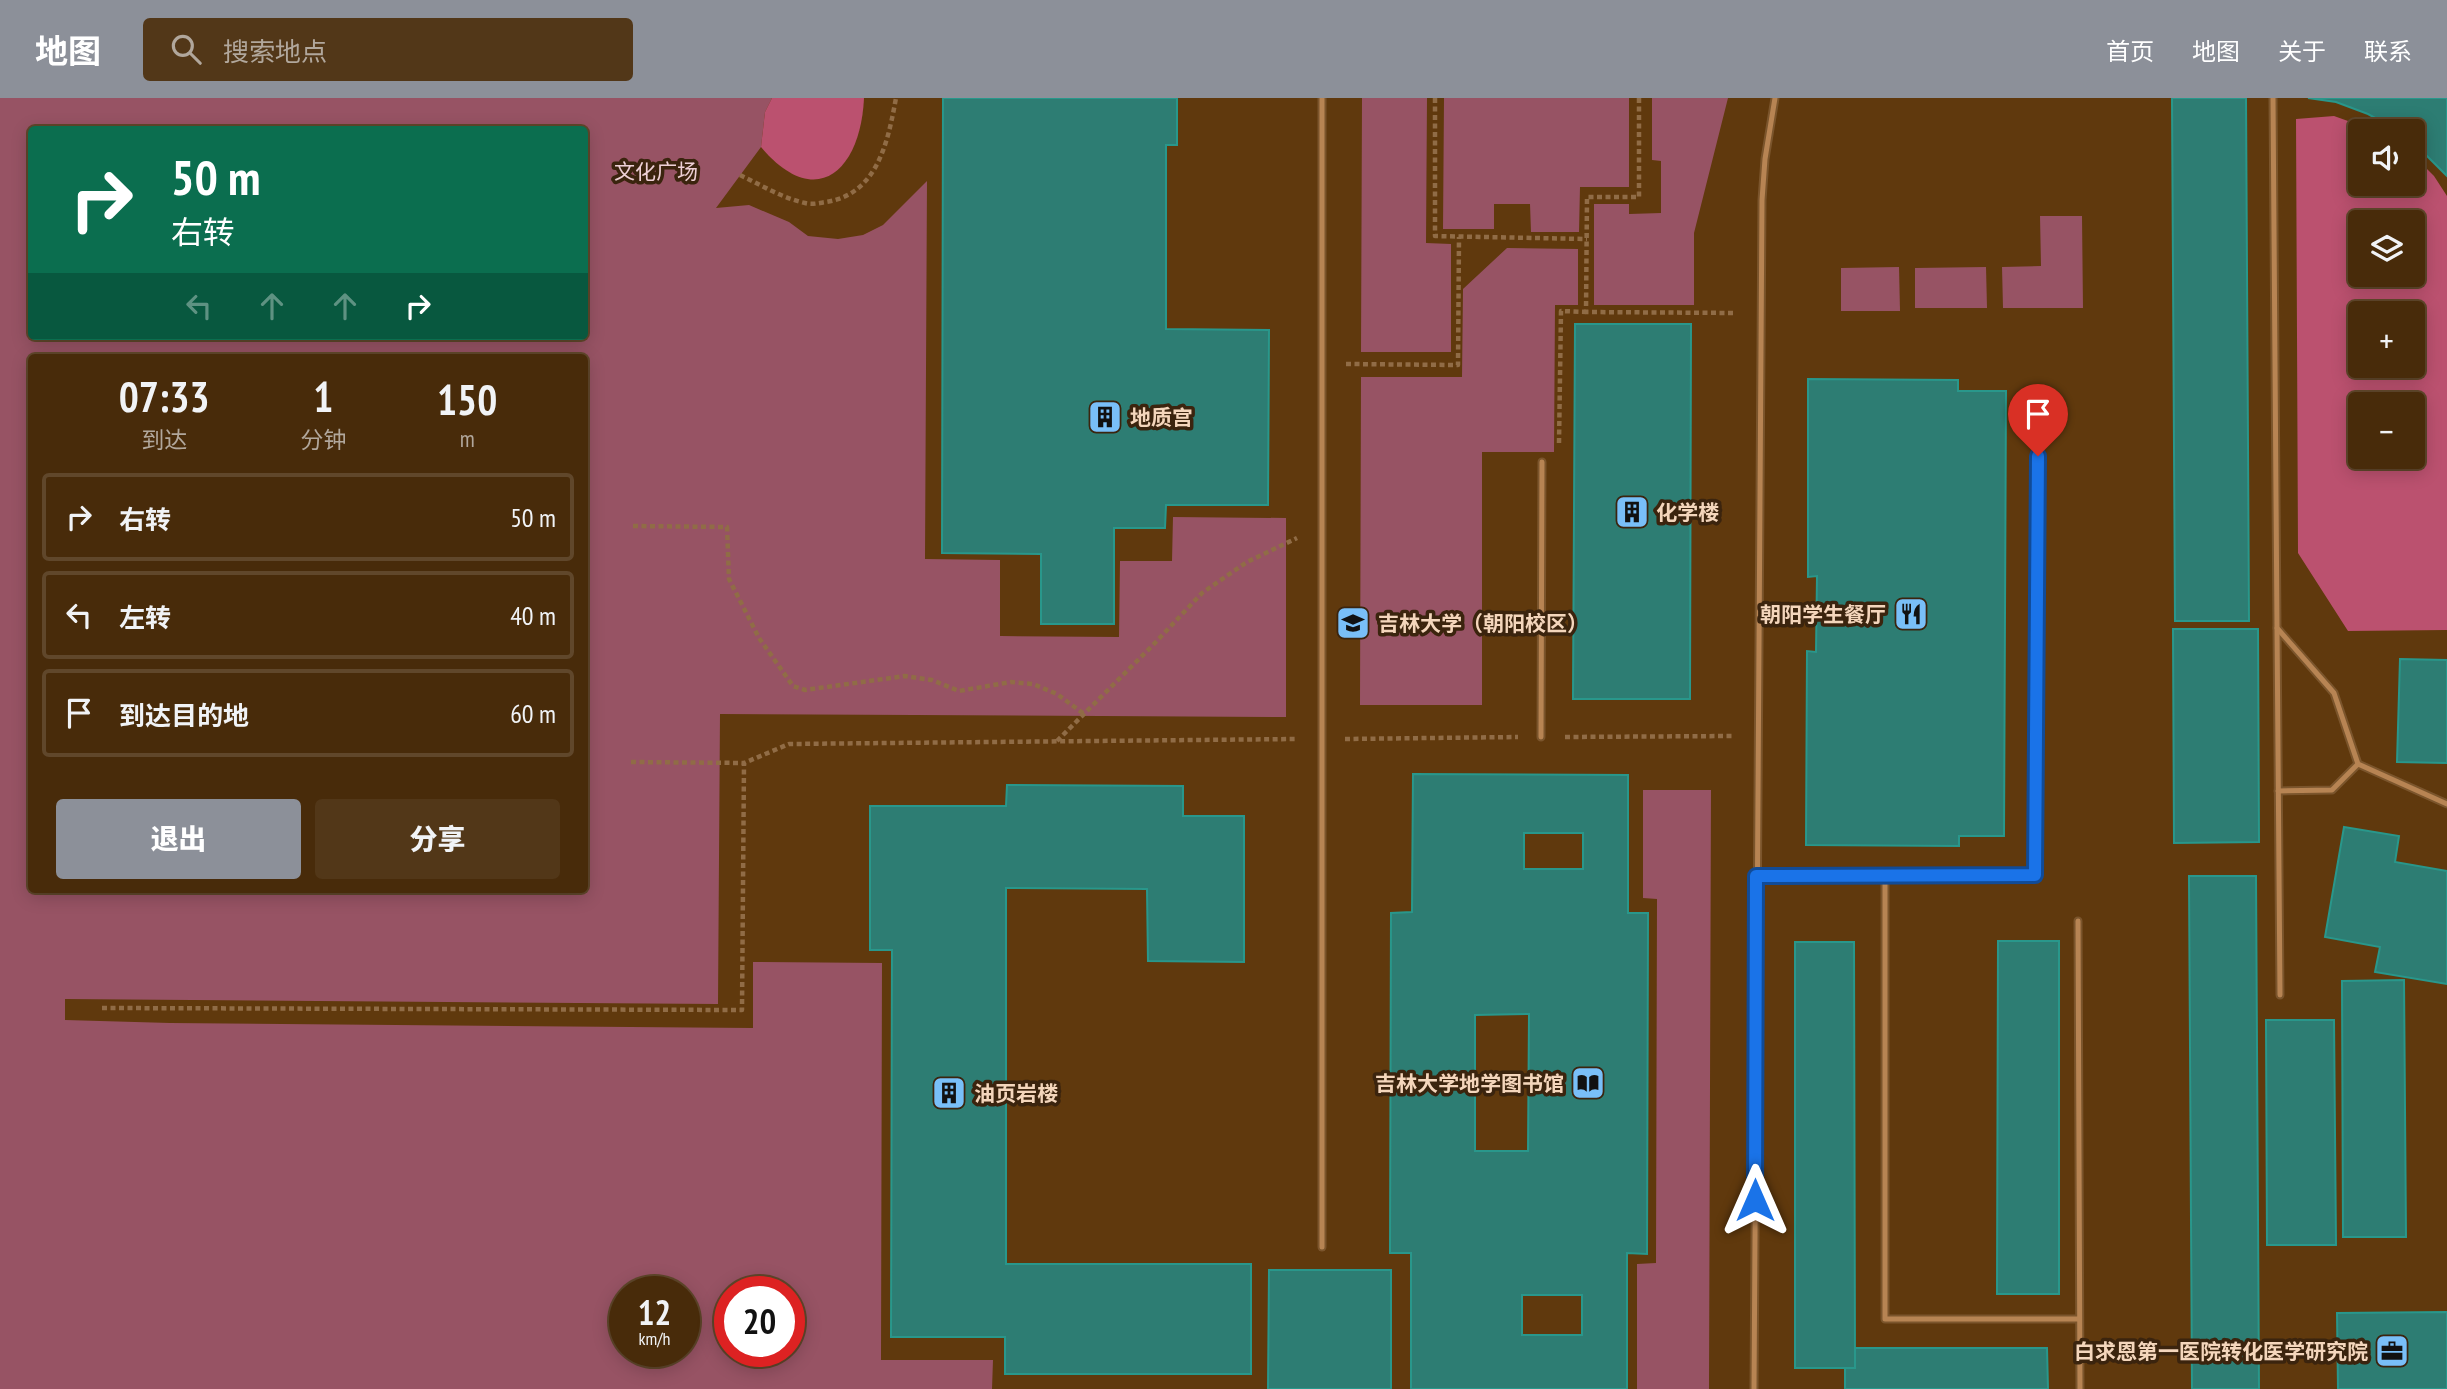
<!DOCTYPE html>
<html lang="zh">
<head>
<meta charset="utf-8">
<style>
  :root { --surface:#482b0a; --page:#523718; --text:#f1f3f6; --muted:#b1a79c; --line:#60472b; --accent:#8c9099 }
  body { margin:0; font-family:"PT Sans Narrow","Noto Sans SC",sans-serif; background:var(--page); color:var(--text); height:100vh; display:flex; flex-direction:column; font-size:26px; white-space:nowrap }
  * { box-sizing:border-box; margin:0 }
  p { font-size:23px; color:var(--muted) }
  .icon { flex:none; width:38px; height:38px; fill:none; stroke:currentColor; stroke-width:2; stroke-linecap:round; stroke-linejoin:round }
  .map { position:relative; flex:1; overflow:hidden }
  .side { position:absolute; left:28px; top:256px; width:560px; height:539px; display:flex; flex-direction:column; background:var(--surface); border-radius:7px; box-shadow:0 4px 18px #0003,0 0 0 2px var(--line) }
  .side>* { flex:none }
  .hud { position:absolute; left:28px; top:28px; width:560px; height:214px; border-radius:7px; box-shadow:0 4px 18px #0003,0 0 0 2px var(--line); background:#0b6e4f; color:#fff; overflow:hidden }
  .tools { position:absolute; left:2348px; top:21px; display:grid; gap:14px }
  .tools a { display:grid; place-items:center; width:77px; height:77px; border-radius:7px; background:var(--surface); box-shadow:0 4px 18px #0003,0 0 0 2px var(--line); font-size:35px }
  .speed { position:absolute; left:609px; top:1178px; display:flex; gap:14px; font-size:35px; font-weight:700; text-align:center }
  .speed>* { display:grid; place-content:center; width:91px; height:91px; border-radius:50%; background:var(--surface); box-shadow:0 4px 18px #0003,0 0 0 2px var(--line); line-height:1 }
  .speed small { font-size:18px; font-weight:400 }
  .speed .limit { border:10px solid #d22; background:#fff; color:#111 }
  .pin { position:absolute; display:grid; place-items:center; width:60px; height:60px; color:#fff; margin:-72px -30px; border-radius:50% 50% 50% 0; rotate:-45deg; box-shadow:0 0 7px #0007 }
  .pin .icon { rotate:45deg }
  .me { position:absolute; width:77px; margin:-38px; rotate:0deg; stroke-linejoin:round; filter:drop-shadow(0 0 5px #0008) }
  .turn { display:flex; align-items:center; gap:24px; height:147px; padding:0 28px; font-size:32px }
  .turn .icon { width:91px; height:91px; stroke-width:2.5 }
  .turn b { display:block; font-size:49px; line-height:60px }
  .lanes { display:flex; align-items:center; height:66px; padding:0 28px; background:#0003; justify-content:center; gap:35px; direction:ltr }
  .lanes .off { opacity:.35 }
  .eta { display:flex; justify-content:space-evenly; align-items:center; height:119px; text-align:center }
  .eta b { font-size:42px; font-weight:800; line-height:49px }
  .primary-button { display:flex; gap:14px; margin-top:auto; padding:14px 28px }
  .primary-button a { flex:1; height:80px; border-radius:7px; background:var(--accent); color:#fff; font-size:28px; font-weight:800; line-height:80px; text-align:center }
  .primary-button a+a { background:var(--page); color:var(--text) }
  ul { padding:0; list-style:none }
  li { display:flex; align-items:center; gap:21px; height:88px; margin:0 14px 10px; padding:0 14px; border:4px solid var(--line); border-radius:7px }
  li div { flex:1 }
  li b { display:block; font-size:26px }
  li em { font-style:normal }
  header { display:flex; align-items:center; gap:42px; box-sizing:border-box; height:98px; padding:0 35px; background:var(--accent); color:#fff }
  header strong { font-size:33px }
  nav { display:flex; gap:38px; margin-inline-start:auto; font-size:24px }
  .search { width:490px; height:63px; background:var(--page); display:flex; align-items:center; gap:18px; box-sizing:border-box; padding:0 24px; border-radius:7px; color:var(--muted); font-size:26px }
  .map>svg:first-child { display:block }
</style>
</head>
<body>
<header>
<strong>地图</strong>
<div class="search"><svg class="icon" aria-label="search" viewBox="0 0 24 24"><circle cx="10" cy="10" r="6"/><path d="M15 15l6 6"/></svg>搜索地点</div>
<nav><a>首页</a><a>地图</a><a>关于</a><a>联系</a></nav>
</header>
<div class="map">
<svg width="2447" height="1291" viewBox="0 0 2447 1291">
  <rect width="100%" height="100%" fill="#60390d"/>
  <g fill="#975364" fill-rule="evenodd">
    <path d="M0 0H772L765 14 761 49 716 110 749 107 789 124 808 138 838 141 863 137 883 127 927 83 925 461 1000 462V538L1119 539 1120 463H1172L1173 419 1286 420V619L720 616 718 906 65 901V922L170 925 753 930V864L882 865 881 1262H993L992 1291H0ZM32 32H584V238H32ZM32 259H584V791H32ZM625 1194H684V1253H625ZM730 1194H789V1253H730Z"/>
    <path d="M1362 0H1427L1426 145 1451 146V254H1361Z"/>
    <path d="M1444 0H1629V89H1580L1579 134H1531L1530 106H1494V131H1443Z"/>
    <path d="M1652 0H1728L1694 135V207H1594V106H1629V116L1661 115V63L1652 62Z"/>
    <path d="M2040 118H2082L2083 210H2003L2002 169 2041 168Z"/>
    <path d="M1507 150 1578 151V207H1555L1554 354H1482V607H1360L1361 279H1462L1463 191Z"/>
    <path d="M1899 169 1900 213H1841V170Z"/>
    <path d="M1986 169 1987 210H1915V170Z"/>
    <path d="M1643 692H1711L1709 1291H1637V1166L1656 1165 1657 801 1643 800Z"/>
  </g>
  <g fill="#bb516f" fill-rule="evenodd">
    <path d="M772 0H864C861 71 817 115 761 49L765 14Z"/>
    <path d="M2334 18 2376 33H2361V86H2413V57L2434 78 2447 98V532L2348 533 2298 455 2296 21ZM2361 124H2413V177H2361ZM2361 215H2413V268H2361ZM2361 306H2413V359H2361Z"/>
  </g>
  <g fill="#2d7d73" stroke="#29978b" stroke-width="2" fill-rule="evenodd">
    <path d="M943 0H1177V47H1166V231L1269 232 1268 407H1166L1165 430H1114V526H1041V456L942 455Z"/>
    <path d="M2172 0H2246L2249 523H2175Z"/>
    <path d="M2308 0H2447V78L2413 44V33H2399L2368 16 2336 4Z"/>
    <path d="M1575 226H1691L1690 601H1573Z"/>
    <path d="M1808 281 1958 282V293H2006L2004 738H1959V748L1806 747 1807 553 1816 554 1817 478 1808 479Z"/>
    <path d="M2173 531H2258L2259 744 2174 745Z"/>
    <path d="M2400 561 2447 562V665L2397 664Z"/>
    <path d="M1413 676 1628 677V815H1648L1647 1156 1627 1155V1291H1411V1155H1390L1391 815 1412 814ZM1524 735H1583V771H1524ZM1529 916 1528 1053H1475V917ZM1522 1197H1582V1237H1522Z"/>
    <path d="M1007 687 1183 688V718H1244V864L1148 863 1147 791 1006 790V1166H1251V1276H1005V1239H891L892 852H870V708H1006Z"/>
    <path d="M2344 729 2399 738 2395 764 2447 773V886L2375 874 2380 849 2325 839Z"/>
    <path d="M2189 778H2256L2259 1291H2192Z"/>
    <path d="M1998 843H2059V1196H1997Z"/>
    <path d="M1795 844H1854L1855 1270H1795Z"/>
    <path d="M2404 882 2406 1139H2343L2342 883Z"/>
    <path d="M2266 922H2334L2336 1147H2267Z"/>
    <path d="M1269 1172H1391V1291H1268Z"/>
    <path d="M2447 1214V1291H2338L2337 1215Z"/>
    <path d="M1855 1250H2047L2048 1291H1845V1270H1855Z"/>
  </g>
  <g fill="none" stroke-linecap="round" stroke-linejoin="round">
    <defs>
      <g id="service">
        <path d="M2273 0 2277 530 2334 595 2358 666 2447 706"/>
        <path d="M2277 530 2280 897"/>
        <path d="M1541 639 1542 364"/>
        <path d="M2278 693 2332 692 2358 666"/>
        <path d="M1885 777V1221H2079"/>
        <path d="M1757 778 2035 777 2038 358"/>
        <path d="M2078 823 2080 1291"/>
        <path d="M1322 1149V0"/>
        <path d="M1754 1291 1762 102 1765 61 1775 0"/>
      </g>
    </defs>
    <use href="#service" stroke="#7b552c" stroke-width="9"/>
    <g stroke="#906c46" stroke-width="4.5" stroke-dasharray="5 3.5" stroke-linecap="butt">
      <path d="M1435 0V138L1587 141"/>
      <path d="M1639 0V99H1587L1586 214 1736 215"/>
      <path d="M740 77C761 87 782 100 805 105 812 107 819 105 826 104 878 96 888 43 896 0"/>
      <path d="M1346 266 1458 267 1459 139"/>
      <path d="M1559 345 1561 213 1586 214"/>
      <path d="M633 428 727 429 729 481 759 540 793 588 805 592 905 578 932 582 959 593 1011 584 1033 586 1057 596 1084 616"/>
      <path d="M1565 639 1735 638"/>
      <path d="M1345 641 1518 639"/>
      <path d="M1057 643 1153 547 1202 495 1247 464 1297 440"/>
      <path d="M631 664 744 665"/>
      <path d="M102 910 742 912 744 665 789 646 1297 641"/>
    </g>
    <use href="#service" stroke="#b78453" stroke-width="5"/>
  </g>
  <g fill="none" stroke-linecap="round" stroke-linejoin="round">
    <defs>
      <path id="route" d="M1755 1102 1756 778 2035 777 2038 358"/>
    </defs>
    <use href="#route" stroke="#114b97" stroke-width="18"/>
    <use href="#route" stroke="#1a73e8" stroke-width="12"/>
  </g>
  <defs>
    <symbol id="building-square" viewBox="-11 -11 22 22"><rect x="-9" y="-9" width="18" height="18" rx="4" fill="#79bff8" stroke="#3b240e"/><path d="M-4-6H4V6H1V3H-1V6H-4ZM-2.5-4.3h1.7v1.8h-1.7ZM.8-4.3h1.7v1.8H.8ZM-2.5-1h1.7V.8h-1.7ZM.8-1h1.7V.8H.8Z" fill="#111"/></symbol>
    <symbol id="restaurant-square" viewBox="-11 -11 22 22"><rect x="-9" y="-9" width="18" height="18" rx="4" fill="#79bff8" stroke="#3b240e"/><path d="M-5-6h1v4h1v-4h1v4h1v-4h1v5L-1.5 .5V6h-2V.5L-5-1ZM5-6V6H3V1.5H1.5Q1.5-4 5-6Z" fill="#111"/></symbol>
    <symbol id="university-square" viewBox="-11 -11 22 22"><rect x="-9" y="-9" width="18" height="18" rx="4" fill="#79bff8" stroke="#3b240e"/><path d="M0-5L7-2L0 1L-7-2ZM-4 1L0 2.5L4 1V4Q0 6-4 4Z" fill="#111"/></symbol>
    <symbol id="library-square" viewBox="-11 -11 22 22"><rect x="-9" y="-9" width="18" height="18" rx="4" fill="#79bff8" stroke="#3b240e"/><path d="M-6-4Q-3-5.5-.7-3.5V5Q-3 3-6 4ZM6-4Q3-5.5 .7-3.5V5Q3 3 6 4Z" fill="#111"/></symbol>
    <symbol id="office-square" viewBox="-11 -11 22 22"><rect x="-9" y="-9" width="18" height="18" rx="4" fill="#79bff8" stroke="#3b240e"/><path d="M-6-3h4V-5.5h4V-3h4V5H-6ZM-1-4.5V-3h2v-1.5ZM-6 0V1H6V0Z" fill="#111"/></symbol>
  </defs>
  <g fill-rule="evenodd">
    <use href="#building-square" x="1086" y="300" width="38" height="38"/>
    <use href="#building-square" x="1613" y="395" width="38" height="38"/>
    <use href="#restaurant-square" x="1892" y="497" width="38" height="38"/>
    <use href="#university-square" x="1334" y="506" width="38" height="38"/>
    <use href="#library-square" x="1569" y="966" width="38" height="38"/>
    <use href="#building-square" x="930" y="976" width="38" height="38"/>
    <use href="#office-square" x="2373" y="1234" width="38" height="38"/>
  </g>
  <g text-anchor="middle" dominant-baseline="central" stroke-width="7" stroke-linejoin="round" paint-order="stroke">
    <g font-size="21" fill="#eed0d6" stroke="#3b240e">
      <text x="656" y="73">文化广场</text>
    </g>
    <g font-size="21" font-weight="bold" fill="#f4d6bc" stroke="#3b240e" text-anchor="start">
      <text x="1130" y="319">地质宫</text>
      <text x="1656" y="414">化学楼</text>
      <text x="1886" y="516" text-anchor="end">朝阳学生餐厅</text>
      <text x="1378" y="525">吉林大学（朝阳校区）</text>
      <text x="1564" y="985" text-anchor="end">吉林大学地学图书馆</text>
      <text x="974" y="995">油页岩楼</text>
      <text x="2368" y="1253" text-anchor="end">白求恩第一医院转化医学研究院</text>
    </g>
  </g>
</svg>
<div class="tools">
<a><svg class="icon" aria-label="sound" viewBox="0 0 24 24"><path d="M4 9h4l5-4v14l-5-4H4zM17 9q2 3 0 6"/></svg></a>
<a><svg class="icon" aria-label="layers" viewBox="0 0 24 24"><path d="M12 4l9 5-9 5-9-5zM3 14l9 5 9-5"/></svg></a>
<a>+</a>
<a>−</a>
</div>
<div class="speed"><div>12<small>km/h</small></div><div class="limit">20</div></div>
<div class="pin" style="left:2038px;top:358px;background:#d93025"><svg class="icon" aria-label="arrive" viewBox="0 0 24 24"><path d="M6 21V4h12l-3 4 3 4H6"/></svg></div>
<svg class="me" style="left:1755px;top:1102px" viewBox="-20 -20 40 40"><path d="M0-17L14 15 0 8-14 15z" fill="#1a73e8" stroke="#fff" stroke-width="4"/></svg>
<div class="hud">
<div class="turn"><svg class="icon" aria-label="right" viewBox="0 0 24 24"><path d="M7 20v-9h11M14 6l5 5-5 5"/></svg><div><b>50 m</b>右转</div></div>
<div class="lanes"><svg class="icon off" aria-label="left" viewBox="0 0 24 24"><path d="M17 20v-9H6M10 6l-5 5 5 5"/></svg><svg class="icon off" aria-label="ahead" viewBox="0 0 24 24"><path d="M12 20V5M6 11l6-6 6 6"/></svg><svg class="icon off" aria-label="ahead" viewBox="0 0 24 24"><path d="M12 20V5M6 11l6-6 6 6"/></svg><svg class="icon" aria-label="right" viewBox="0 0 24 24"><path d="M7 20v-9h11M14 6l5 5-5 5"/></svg></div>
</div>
<section class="side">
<div class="eta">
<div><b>07:33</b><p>到达</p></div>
<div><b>1</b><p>分钟</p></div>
<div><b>150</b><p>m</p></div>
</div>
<ul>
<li><svg class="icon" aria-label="right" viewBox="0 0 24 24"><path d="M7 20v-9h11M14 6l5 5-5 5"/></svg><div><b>右转</b></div><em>50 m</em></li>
<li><svg class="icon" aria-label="left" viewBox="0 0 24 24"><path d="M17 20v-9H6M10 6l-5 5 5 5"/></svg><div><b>左转</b></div><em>40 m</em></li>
<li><svg class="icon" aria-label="arrive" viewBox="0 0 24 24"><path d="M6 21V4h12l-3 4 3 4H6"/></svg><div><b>到达目的地</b></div><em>60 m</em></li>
</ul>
<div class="primary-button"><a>退出</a><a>分享</a></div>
</section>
</div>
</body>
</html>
